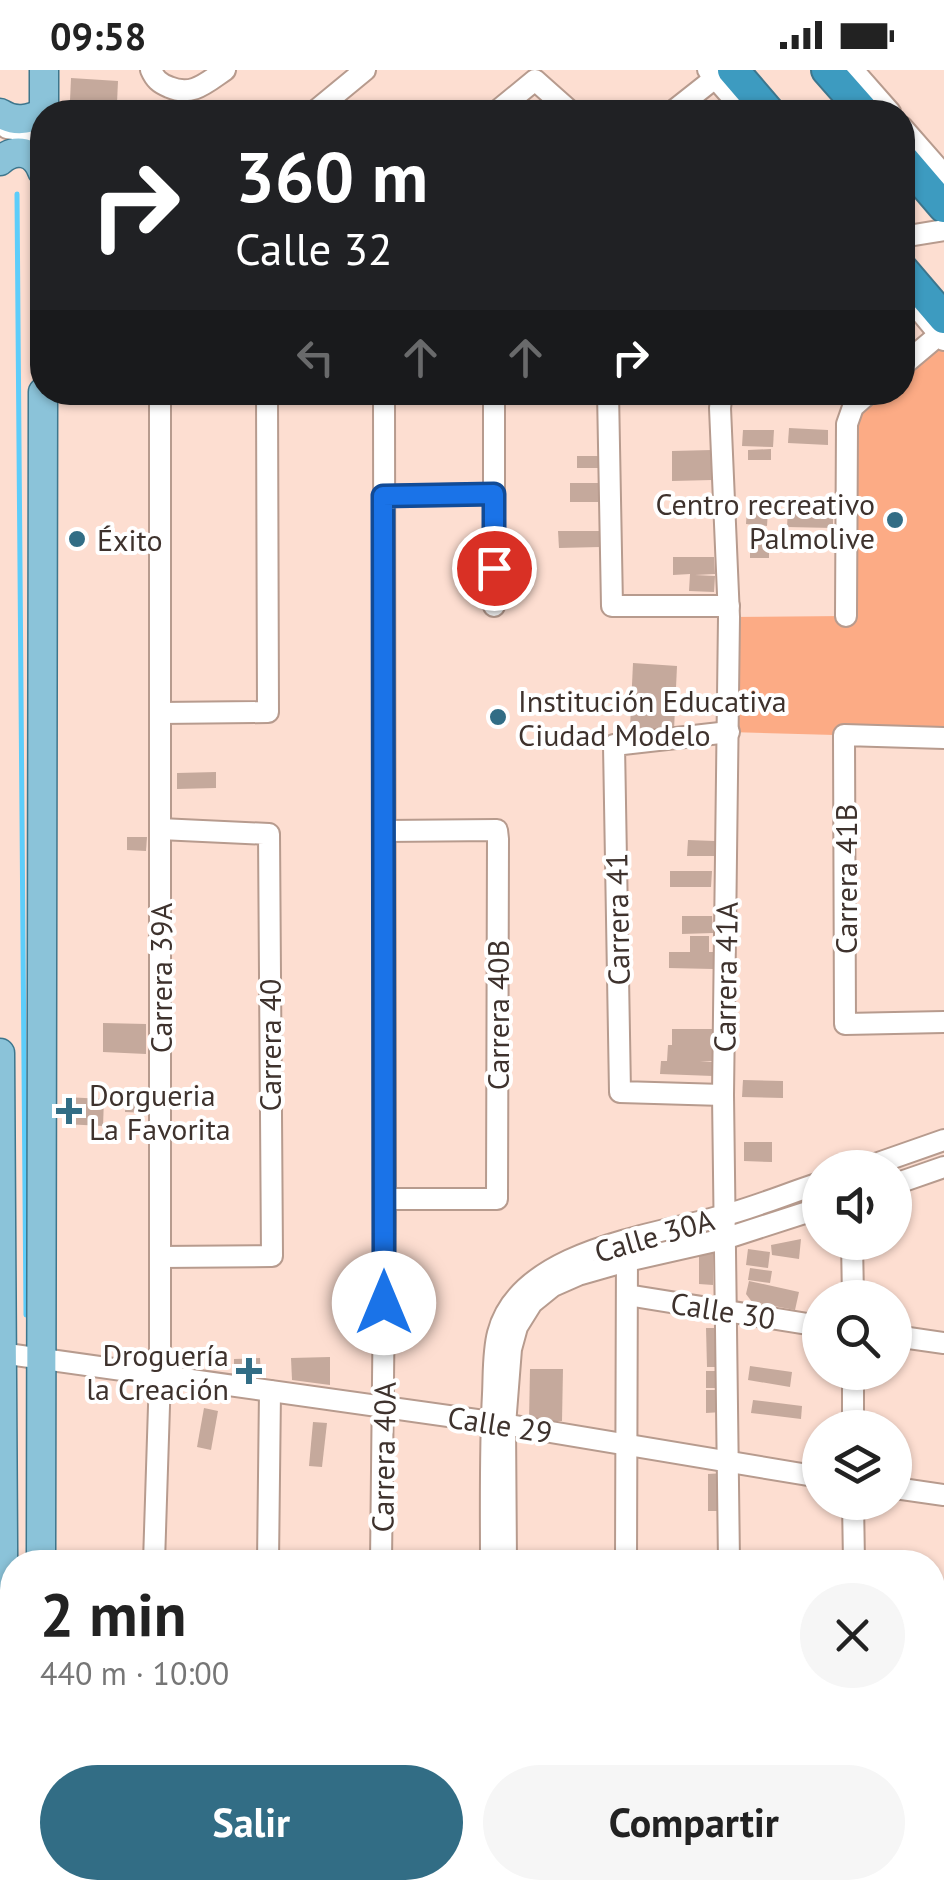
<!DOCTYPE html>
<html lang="es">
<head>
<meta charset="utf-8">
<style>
  :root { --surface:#fff; --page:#f6f6f6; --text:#222; --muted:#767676; --accent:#326d85 }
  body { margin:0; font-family:"PT Sans",sans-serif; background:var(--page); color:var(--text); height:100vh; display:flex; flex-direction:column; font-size:38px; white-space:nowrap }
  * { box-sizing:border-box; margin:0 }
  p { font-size:32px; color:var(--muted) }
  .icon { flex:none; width:55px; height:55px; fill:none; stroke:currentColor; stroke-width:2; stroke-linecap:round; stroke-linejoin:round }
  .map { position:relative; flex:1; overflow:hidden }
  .side { position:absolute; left:0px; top:1480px; width:945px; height:350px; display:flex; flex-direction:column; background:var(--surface); border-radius:40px 40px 0 0; box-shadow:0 2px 8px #0004 }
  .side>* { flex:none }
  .banner { position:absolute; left:30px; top:30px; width:885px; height:305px; border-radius:40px; box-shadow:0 2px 8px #0004; background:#202124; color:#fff; overflow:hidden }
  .controls { position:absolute; left:802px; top:1080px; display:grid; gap:20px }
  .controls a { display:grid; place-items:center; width:110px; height:110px; border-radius:50%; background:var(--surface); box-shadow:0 2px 8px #0004; font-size:50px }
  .pin { position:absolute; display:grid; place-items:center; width:85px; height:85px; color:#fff; margin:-42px; border:5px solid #fff; border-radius:50%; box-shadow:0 2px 10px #0007 }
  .me { position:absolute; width:110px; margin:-55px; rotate:0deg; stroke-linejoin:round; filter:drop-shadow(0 0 8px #0008) }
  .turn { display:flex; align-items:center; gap:35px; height:210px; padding:0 40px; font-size:45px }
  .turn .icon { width:130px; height:130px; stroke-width:2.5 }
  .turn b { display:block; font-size:70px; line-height:85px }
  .lanes { display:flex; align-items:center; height:95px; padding:0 40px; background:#0003; justify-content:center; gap:50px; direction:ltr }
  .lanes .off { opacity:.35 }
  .round { display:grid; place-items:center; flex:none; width:105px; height:105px; border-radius:52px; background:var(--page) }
  .summary { display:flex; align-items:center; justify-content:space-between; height:170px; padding:0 40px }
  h1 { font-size:60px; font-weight:700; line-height:75px }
  .action { display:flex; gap:20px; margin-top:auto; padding:20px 40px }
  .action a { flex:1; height:115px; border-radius:60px; background:var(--accent); color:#fff; font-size:40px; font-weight:700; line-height:115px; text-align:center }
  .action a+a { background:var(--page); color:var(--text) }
  .status { display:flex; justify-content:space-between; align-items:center; height:70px; padding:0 50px; background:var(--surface); direction:ltr }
  .status svg { height:28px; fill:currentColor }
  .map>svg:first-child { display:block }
</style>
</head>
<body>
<div class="status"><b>09:58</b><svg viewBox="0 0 49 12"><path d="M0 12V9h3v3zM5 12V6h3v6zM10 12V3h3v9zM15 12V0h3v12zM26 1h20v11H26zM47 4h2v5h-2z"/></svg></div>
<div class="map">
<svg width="944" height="1830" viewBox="0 0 944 1830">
  <rect width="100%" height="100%" fill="#fdded1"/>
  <path fill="#fcab85" d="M944 271V668L729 662V547L846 546 847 354 870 323 902 322 903 296Z"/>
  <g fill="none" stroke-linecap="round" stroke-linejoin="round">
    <path stroke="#5dcdfa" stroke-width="5" d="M17 124 26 1245"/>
  </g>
  <g fill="#c5a99c">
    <path d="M71 8 118 11 117 33 70 31Z"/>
    <path d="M789 358 828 360V375L788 373Z"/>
    <path d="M743 360H774L773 377 742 376Z"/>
    <path d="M771 379V390H748V380Z"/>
    <path d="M712 380V410L672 411V381Z"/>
    <rect x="577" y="386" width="23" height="12"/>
    <rect x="570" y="413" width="30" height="19"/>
    <path d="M747 438 768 439 767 456 746 454Z"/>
    <path d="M788 439 833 441V458L787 457Z"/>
    <path d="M558 461H600V477L559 478Z"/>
    <path d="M750 473 769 474V488H750Z"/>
    <path d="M673 487H714L715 504 695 505 715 506 714 522 689 521 690 504 673 505Z"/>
    <path d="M633 593 677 596 674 660 630 658Z"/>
    <path d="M216 702V718L177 719V703Z"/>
    <path d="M127 767H147L146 781 127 780Z"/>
    <path d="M688 770 715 771V786H687Z"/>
    <path d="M670 801H712L711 817H670Z"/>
    <path d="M682 846H712L713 863 682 864Z"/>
    <path d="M690 866H709V882H714L713 899 669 898V882H690Z"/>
    <path d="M103 953 146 954V984L103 982Z"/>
    <path d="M672 959H713V991L700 992H714L713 1006 660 1004 661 991H667L668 975H672Z"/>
    <path d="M743 1010 783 1011V1028L742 1027Z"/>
    <path d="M126 1025H148L147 1043 125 1042Z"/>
    <path d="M65 1027 104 1029 103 1056 64 1054Z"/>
    <path d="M744 1072H772V1092L744 1091Z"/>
    <path d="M801 1169 799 1189 772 1185 771 1175Z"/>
    <path d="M748 1179 770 1182 768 1198 746 1195Z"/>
    <path d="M699 1183H713V1215L699 1214Z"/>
    <path d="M750 1198 772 1201 770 1213 748 1210Z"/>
    <path d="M749 1211 799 1222 795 1240 752 1232 746 1224Z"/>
    <path d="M706 1258H724V1297H707Z"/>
    <path d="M330 1287V1315L292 1310 291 1288Z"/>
    <path d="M260 1288 261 1305 234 1306V1289Z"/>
    <path d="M750 1296 792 1302 790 1317 748 1310Z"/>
    <path d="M530 1299H563L562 1351H529Z"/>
    <path d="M706 1301H724L723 1318H706Z"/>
    <path d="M706 1320H722V1342L706 1343Z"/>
    <path d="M753 1330 802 1336 801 1349 751 1343Z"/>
    <path d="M204 1338 218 1341 211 1380 197 1377Z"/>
    <path d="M313 1352 327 1353 322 1397 309 1396Z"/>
    <path d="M724 1403V1441H708V1404Z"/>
    <path d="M544 1818H559L558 1830H544Z"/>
  </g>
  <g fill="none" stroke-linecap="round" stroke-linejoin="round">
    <defs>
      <g id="minor">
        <path d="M151 0C155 9 159 13 169 17 192 27 206 13 225 0"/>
        <path d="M708 0 745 42"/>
        <path d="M853 0 890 42"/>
        <path d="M314 42 365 0"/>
        <path d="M496 42 535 10 571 42"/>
        <path d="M672 42 715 8"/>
        <path d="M902 57 944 105"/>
        <path d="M7 58 42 63"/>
        <path d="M902 167 944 160"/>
        <path d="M920 241 944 270"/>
        <path d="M902 296 939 265"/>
        <path d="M494 322V536"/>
        <path d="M608 322 612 536H729"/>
        <path d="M722 322 720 338 729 547 723 1025 729 1492"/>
        <path d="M383 426 494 424"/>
        <path d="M846 546 847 354 853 337 870 322"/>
        <path d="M160 643 268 642 267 322"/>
        <path d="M944 668 844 665 845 954 944 952"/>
        <path d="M160 759 269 764 272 1186 160 1187"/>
        <path d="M385 761 497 760 498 769 497 1129H385"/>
        <path d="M723 1025 620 1022 614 675 729 662"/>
        <path d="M864 1098 944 1070"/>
        <path d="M895 1114 944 1097"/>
        <path d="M852 1172 853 1228"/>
        <path d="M627 1225 820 1256"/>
        <path d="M895 1266 944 1273"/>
        <path d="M0 1283 491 1352 820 1407"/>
        <path d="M853 1302V1358"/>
        <path d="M895 1418 944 1425"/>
        <path d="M853 1432 854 1492"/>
        <path d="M154 1492 160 1305V322"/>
        <path d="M268 1492 270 1321"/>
        <path d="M381 1492 385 1129 384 322"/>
        <path d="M491 1492C491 1436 490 1380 493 1324 494 1304 493 1282 498 1263 519 1181 650 1166 718 1147 753 1138 786 1124 820 1113"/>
        <path d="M506 1492 505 1355 511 1279 517 1257 532 1233 553 1216 578 1205 627 1191 724 1169 820 1138"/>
        <path d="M626 1492 627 1180"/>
        <path d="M932 1567 944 1569"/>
        <path d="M217 1818 334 1830"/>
        <path d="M490 1818V1830"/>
        <path d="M508 1818V1830"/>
        <path d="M627 1818V1830"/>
        <path d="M855 1818V1830"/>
        <path d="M731 1830V1818"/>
      </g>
      <g id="major">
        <path d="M44 0V42"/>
        <path d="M0 43C15 53 29 50 44 42"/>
        <path d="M0 91C15 77 35 81 42 101"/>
        <path d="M0 983 4 1637 8 1742V1830"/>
        <path d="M41 1492 43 322"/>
        <path d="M932 1715 944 1716"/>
        <path d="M932 1748 944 1750"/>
        <path d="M39 1830V1818"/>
      </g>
      <g id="highway">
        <path d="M733 0 769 42"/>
        <path d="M827 0 864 42"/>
        <path d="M902 88 944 137"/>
        <path d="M902 199 944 248"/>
      </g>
    </defs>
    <use href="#minor" stroke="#b79b8e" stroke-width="24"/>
    <use href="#major" stroke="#3d768d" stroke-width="31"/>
    <use href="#highway" stroke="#3d768d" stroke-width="34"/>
    <use href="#minor" stroke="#fff" stroke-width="20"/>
    <use href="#major" stroke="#8bc3d9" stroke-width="28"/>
    <use href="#highway" stroke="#3d9bc0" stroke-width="30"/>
  </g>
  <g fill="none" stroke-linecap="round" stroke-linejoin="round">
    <defs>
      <path id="route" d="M384 1233 383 426 494 424V498"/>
    </defs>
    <use href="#route" stroke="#114b97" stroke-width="25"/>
    <use href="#route" stroke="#1a73e8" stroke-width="18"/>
  </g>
  <g fill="#326d85" stroke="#fff" stroke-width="4">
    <circle cx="895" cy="450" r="10"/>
    <circle cx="77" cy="469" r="10"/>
    <circle cx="498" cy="647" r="10"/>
    <path d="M64 1026h10v10h10v10h-10v10h-10v-10h-10v-10h10z"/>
    <path d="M244 1286h10v10h10v10h-10v10h-10v-10h-10v-10h10z"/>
  </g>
  <g text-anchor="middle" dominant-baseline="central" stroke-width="8" stroke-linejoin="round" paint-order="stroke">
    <g font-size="30" fill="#3e322d" stroke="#fff" text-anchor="start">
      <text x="875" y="433" text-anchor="end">Centro recreativo<tspan x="875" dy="34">Palmolive</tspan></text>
      <text x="97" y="469">Éxito</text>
      <text x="518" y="630">Institución Educativa<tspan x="518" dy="34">Ciudad Modelo</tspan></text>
      <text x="89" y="1024">Dorgueria<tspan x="89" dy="34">La Favorita</tspan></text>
      <text x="229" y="1284" text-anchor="end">Droguería<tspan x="229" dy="34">la Creación</tspan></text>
    </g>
    <g font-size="30" fill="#3e322d" stroke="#fff">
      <text transform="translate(845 809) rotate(-90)">Carrera 41B</text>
      <text transform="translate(617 849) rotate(-91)">Carrera 41</text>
      <text transform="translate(725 907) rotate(-89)">Carrera 41A</text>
      <text transform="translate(160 908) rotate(-90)">Carrera 39A</text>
      <text transform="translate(497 945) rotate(-90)">Carrera 40B</text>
      <text transform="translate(269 975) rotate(-90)">Carrera 40</text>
      <text transform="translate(654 1165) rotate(-16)">Calle 30A</text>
      <text transform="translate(723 1240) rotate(9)">Calle 30</text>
      <text transform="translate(500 1354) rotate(9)">Calle 29</text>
      <text transform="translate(383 1387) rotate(-89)">Carrera 40A</text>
    </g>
  </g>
</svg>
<div class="controls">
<a><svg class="icon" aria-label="sound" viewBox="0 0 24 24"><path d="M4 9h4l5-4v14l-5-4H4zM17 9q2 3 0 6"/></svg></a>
<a><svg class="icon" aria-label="search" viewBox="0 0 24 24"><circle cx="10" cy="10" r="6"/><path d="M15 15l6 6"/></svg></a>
<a><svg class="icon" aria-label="layers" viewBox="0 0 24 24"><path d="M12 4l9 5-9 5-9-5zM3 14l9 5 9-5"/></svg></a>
</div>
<div class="pin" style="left:494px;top:498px;background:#d93025"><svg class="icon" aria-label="arrive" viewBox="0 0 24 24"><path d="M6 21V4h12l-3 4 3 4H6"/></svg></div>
<svg class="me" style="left:384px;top:1233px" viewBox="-20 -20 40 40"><circle r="19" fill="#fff"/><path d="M0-13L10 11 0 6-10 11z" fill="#1a73e8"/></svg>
<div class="banner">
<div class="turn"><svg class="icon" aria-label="right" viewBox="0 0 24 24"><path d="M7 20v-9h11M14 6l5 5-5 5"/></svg><div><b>360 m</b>Calle 32</div></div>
<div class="lanes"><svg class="icon off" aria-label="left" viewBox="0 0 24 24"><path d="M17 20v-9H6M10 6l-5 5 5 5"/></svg><svg class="icon off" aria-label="ahead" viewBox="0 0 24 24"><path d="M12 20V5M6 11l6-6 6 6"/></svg><svg class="icon off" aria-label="ahead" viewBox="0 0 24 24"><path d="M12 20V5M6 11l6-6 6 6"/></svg><svg class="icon" aria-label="right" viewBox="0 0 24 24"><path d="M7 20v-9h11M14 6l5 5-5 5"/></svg></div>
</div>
<section class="side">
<div class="summary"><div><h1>2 min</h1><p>440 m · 10:00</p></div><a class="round"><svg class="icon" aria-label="close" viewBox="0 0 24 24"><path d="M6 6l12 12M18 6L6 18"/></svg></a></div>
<div class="action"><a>Salir</a><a>Compartir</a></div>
</section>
</div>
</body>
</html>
